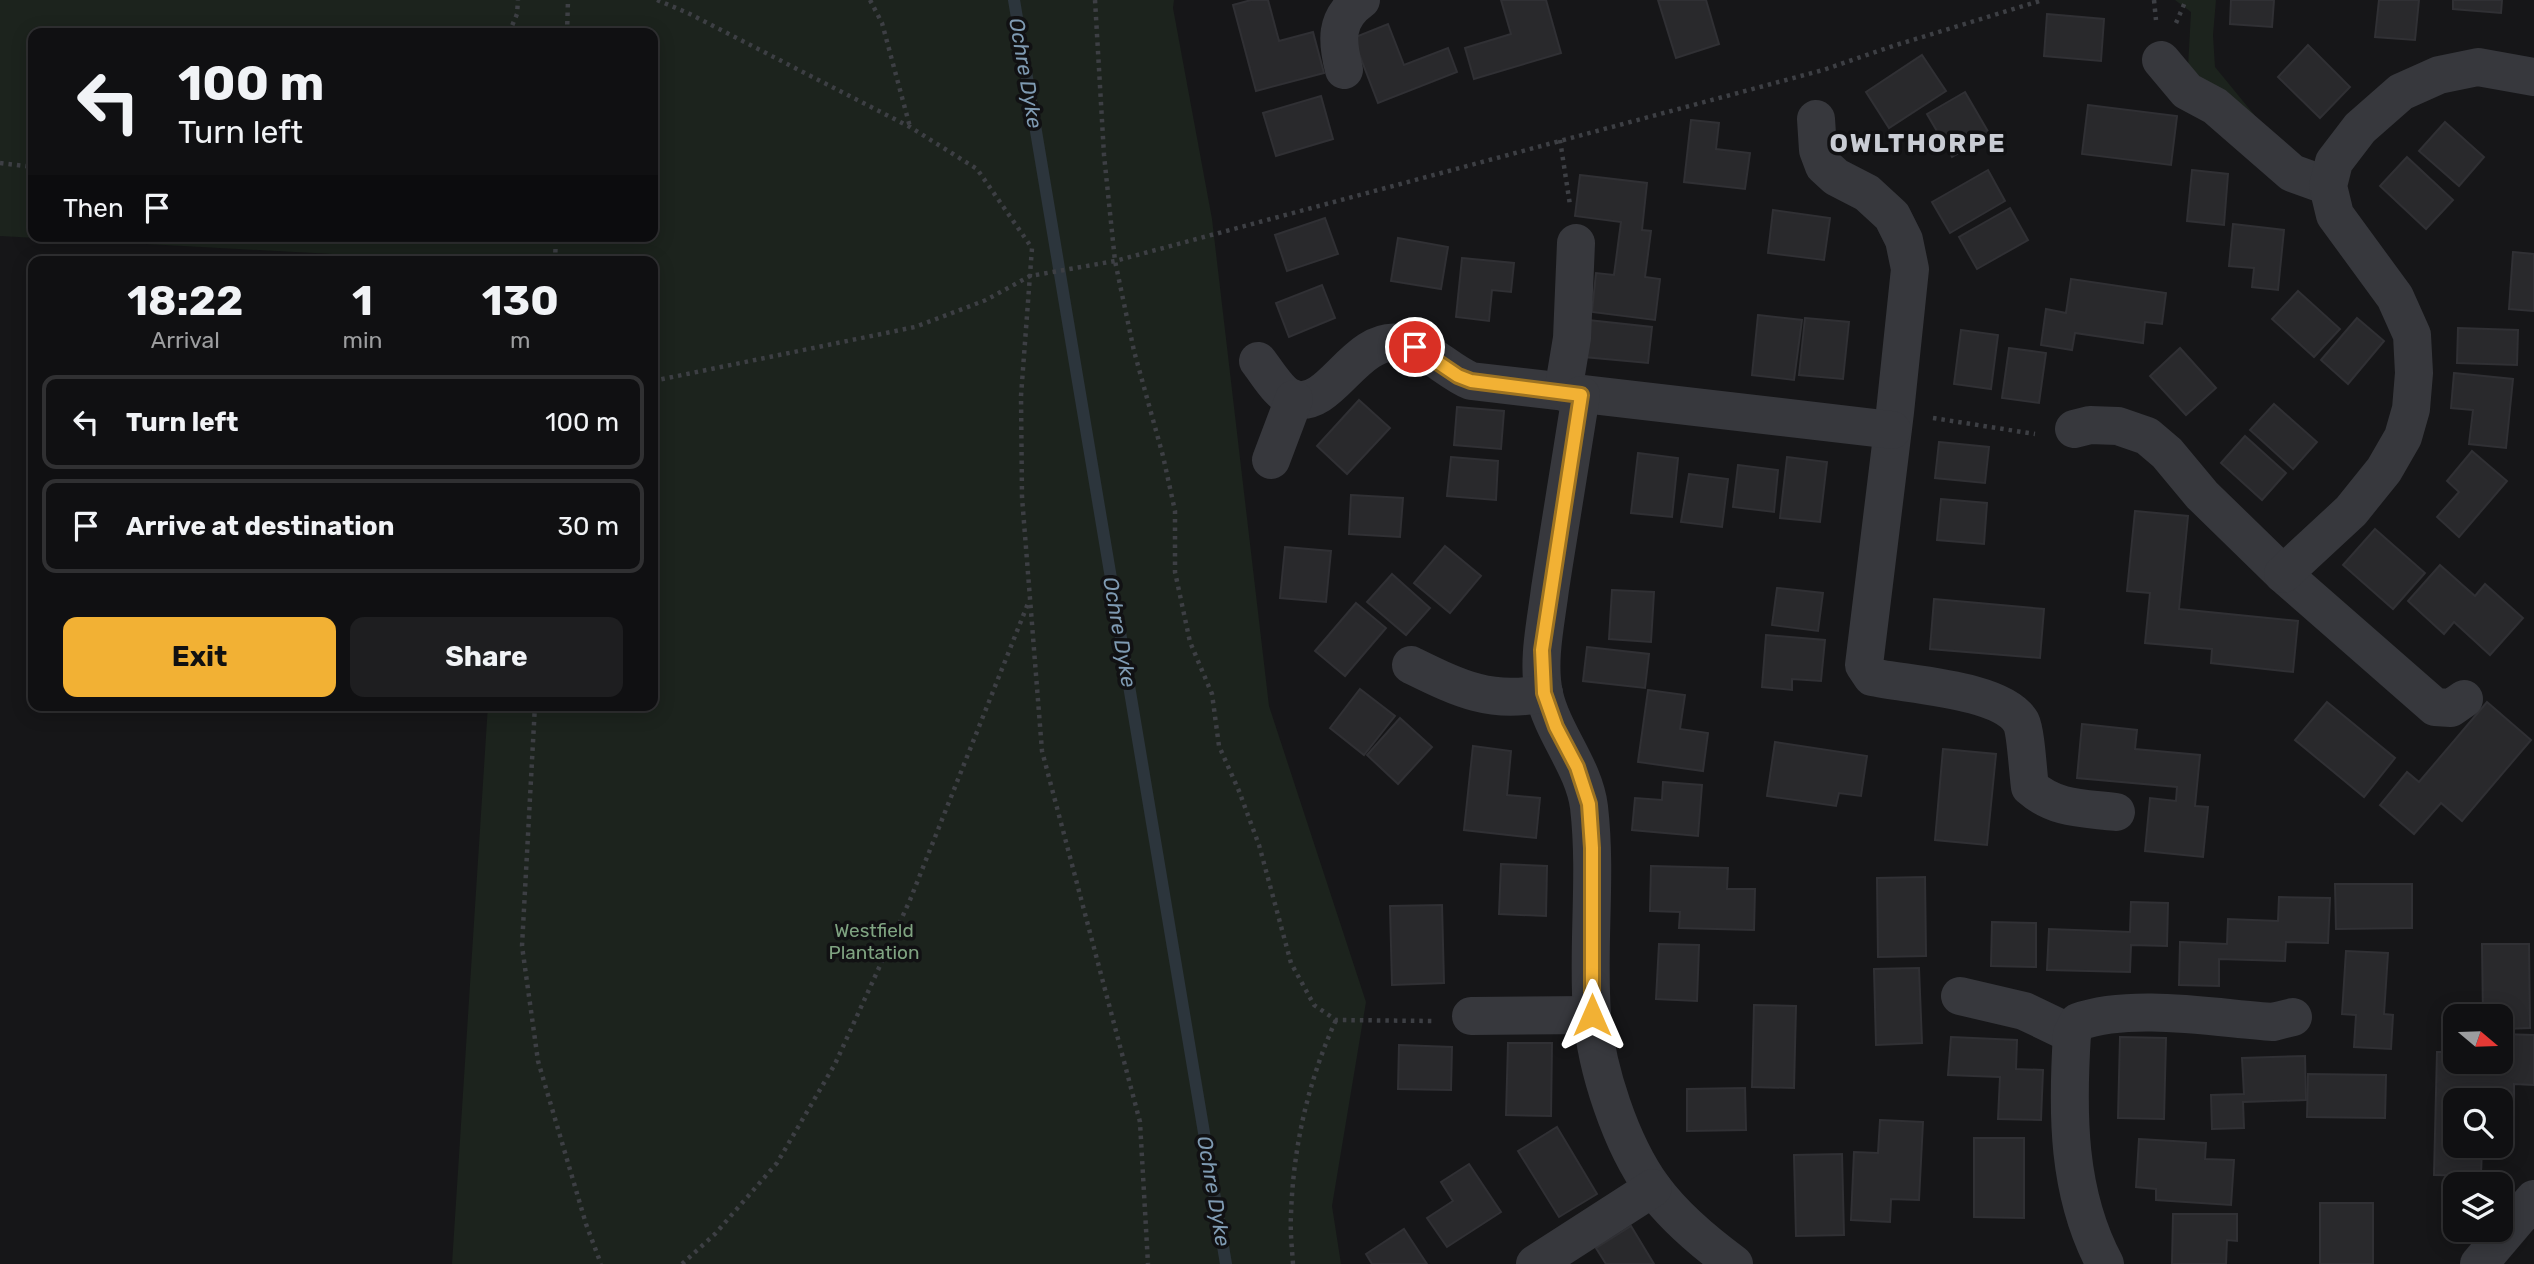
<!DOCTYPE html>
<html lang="en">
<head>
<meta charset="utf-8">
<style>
  :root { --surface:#101012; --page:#1e1e20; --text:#f1f3f6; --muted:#9c9d9f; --line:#303032; --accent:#f2b134 }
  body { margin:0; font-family:Rubik,sans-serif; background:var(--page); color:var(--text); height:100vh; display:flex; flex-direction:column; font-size:26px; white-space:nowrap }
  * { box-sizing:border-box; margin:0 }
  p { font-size:23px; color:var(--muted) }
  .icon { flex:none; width:38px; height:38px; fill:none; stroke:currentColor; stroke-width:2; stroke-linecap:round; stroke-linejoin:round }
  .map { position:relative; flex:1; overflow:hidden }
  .side { position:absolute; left:28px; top:256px; width:630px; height:455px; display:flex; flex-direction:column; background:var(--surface); border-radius:14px; box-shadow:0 4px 18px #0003,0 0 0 2px var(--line) }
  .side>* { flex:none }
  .hud { position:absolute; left:28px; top:28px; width:630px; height:214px; border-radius:14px; box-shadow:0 4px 18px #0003,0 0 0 2px var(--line); background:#101012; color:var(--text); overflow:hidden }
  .needle { width:46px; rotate:109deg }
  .tools { position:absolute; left:2443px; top:1004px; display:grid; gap:14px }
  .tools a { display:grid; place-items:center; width:70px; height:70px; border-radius:14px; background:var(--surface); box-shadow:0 4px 18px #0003,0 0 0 2px var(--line); font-size:35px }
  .pin { position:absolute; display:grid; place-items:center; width:60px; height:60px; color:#fff; margin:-30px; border:4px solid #fff; border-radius:50%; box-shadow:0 2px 7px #0007 }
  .me { position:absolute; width:77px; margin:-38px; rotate:0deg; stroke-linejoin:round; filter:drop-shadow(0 0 5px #0008) }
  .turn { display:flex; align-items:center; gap:24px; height:147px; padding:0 35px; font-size:32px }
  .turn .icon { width:91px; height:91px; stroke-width:2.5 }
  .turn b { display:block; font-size:49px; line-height:60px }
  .then { display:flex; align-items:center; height:66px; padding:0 35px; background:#0003; gap:14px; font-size:26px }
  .eta { display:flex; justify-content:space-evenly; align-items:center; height:119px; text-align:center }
  .eta b { font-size:42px; font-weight:700; line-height:49px }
  .cta { display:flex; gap:14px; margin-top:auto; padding:14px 35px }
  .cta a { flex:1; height:80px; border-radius:14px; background:var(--accent); color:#111; font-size:28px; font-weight:700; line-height:80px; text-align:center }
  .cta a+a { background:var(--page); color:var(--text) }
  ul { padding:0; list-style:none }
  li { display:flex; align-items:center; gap:21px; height:94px; margin:0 14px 10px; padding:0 21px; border:4px solid var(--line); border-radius:14px }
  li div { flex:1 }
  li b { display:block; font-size:26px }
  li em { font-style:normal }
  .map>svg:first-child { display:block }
</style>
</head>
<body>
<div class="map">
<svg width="2534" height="1264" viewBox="0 0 2534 1264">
  <rect width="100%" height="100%" fill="#161618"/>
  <g fill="#1c231d" fill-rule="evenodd">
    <path d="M0 0H1174L1173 8 1212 219 1269 706 1366 1002 1332 1206 1341 1264H452L488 705H653V261H461L0 236ZM653 33V236H33V33Z"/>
    <path d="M2175 0H2216L2213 35 2215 67 2256 117 2204 86 2188 67 2191 12Z"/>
  </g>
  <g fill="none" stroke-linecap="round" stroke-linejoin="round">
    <path stroke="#2c353c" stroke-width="12" d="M1014 0 1226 1264"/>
  </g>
  <g fill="#29292c" stroke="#303034" stroke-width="2">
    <path d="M1251 0H1268L1279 41 1313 32 1324 73 1256 91 1233 5Z"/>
    <path d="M1501 0H1546L1561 53 1474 79 1465 48 1511 34Z"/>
    <path d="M1658 0H1706L1719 44 1676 58Z"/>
    <path d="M2231 0H2274L2272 27 2230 24Z"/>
    <path d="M2379 0H2419L2415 40 2375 37Z"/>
    <path d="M2453 0H2502L2501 13 2453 9Z"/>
    <path d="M2047 14 2104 19 2101 61 2044 56Z"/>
    <path d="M1388 24 1404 65 1448 48 1457 72 1378 103 1353 38Z"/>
    <path d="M2308 45 2350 87 2320 118 2278 77Z"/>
    <path d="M1922 55 1946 91 1889 128 1866 92Z"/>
    <path d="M1965 92 1990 135 1952 157 1927 114Z"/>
    <path d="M1321 96 1333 139 1276 156 1263 113Z"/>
    <path d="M2088 105 2177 116 2171 165 2082 154Z"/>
    <path d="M1691 120 1719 123 1716 149 1750 153 1745 189 1684 182Z"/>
    <path d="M2445 122 2484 157 2459 186 2419 151Z"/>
    <path d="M2407 157 2453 200 2426 229 2380 186Z"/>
    <path d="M1988 170 2005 201 1950 233 1932 202Z"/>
    <path d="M2192 170 2228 174 2224 225 2187 221Z"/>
    <path d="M1580 175 1647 183 1642 230 1651 231 1645 277 1660 279 1655 320 1592 312 1596 273 1614 275 1621 222 1575 216Z"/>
    <path d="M2010 208 2028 240 1977 269 1959 237Z"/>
    <path d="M1773 210 1830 218 1824 260 1768 253Z"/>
    <path d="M1325 218 1338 254 1287 271 1275 235Z"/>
    <path d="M2233 224 2284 230 2278 290 2252 287 2254 268 2229 266Z"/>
    <path d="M1398 238 1448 247 1441 289 1391 281Z"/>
    <path d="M2513 252 2534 254V311L2509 309Z"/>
    <path d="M1462 258 1514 263 1511 292 1492 290 1489 321 1456 317Z"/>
    <path d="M2071 279 2166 293 2162 324 2145 322 2143 343 2075 333 2072 350 2041 345 2046 309 2066 313Z"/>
    <path d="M1322 285 1335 318 1289 337 1276 303Z"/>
    <path d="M2298 291 2340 329 2314 357 2272 319Z"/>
    <path d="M1758 315 1802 320 1794 380 1752 375Z"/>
    <path d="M1805 318 1849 322 1843 379 1799 375Z"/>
    <path d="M2357 318 2384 341 2348 384 2321 360Z"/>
    <path d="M1588 320 1652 327 1648 363 1584 357Z"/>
    <path d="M2458 328 2518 330 2517 365 2457 363Z"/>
    <path d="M1961 330 1998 335 1991 389 1954 384Z"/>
    <path d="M2009 348 2046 353 2039 403 2002 398Z"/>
    <path d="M2180 348 2216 388 2186 415 2150 376Z"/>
    <path d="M2454 373 2513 379 2506 448 2469 444 2473 410 2451 408Z"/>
    <path d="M1359 400 1390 428 1347 474 1317 446Z"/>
    <path d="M2274 404 2317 442 2293 469 2250 430Z"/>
    <path d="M1457 407 1504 411 1501 449 1454 445Z"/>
    <path d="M2245 436 2286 473 2262 500 2221 463Z"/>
    <path d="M1939 442 1989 447 1985 483 1935 478Z"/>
    <path d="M2472 451 2507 481 2459 537 2437 517 2459 492 2447 481Z"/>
    <path d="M1638 453 1678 458 1672 517 1631 513Z"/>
    <path d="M1451 457 1498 461 1496 500 1447 496Z"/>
    <path d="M1787 457 1827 462 1820 522 1780 518Z"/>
    <path d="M1738 465 1778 470 1774 512 1733 507Z"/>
    <path d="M1689 474 1728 479 1722 527 1681 522Z"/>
    <path d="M1351 495 1403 498 1400 537 1349 534Z"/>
    <path d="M1941 499 1987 503 1984 544 1937 540Z"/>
    <path d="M2135 511 2188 516 2179 609 2298 621 2293 672 2211 663 2212 649 2145 643 2150 593 2127 591Z"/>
    <path d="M2375 529 2425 573 2393 609 2343 565Z"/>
    <path d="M1445 546 1481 576 1450 613 1414 583Z"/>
    <path d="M1285 547 1331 551 1326 602 1280 598Z"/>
    <path d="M2440 565 2475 596 2485 584 2523 618 2490 655 2454 622 2444 634 2408 601Z"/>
    <path d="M1392 574 1430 608 1406 635 1367 602Z"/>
    <path d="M1777 588 1823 593 1818 631 1772 625Z"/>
    <path d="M1612 590 1654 592 1651 642 1609 639Z"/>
    <path d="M1934 599 2044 609 2040 658 1930 649Z"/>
    <path d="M1356 603 1386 628 1345 676 1315 651Z"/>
    <path d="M1766 635 1825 640 1821 681 1792 679V690L1762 687Z"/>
    <path d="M1587 647 1649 654 1645 688 1583 681Z"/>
    <path d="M1360 689 1395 716 1364 755 1330 728Z"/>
    <path d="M1648 690 1685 695 1680 729 1708 733 1703 771 1638 762Z"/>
    <path d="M2327 702 2395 758 2364 797 2295 740Z"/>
    <path d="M2487 702 2531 740 2462 821 2441 803 2414 834 2380 805 2407 772 2419 782Z"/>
    <path d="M1400 718 1432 747 1398 784 1367 755Z"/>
    <path d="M2082 724 2137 730 2135 749 2200 755 2195 806 2208 807 2203 857 2145 851 2150 798 2176 801 2177 787 2077 778Z"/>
    <path d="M1775 742 1867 756 1861 796 1839 793 1836 806 1767 796Z"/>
    <path d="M1473 746 1511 751 1507 795 1540 798 1536 838 1464 830Z"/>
    <path d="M1943 749 1996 754 1987 845 1935 840Z"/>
    <path d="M1663 782 1702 785 1698 836 1632 830 1635 798 1662 800Z"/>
    <path d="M1501 864 1547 866 1546 916 1499 914Z"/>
    <path d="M1651 866 1728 868 1727 889H1755L1754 930 1679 928 1680 912 1650 911Z"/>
    <path d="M1925 877 1926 956 1878 957 1877 878Z"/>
    <path d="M2335 884H2412V928L2336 929Z"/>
    <path d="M2279 897 2330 898 2328 943 2286 942 2285 961 2219 959V986L2179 985 2180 942 2227 944 2228 919 2278 921Z"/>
    <path d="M2131 902 2168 903 2167 946 2131 945 2130 972 2047 970 2049 929 2130 932Z"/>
    <path d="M1442 905 1444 983 1392 985 1390 906Z"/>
    <path d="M1992 922 2036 923V967L1991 966Z"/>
    <path d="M1659 944 1699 945 1697 1001 1656 999Z"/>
    <path d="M2482 944H2529L2530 1028 2501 1029V1017H2483Z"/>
    <path d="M2346 951 2388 953 2384 1014 2393 1015 2391 1049 2354 1047 2356 1015 2342 1014Z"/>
    <path d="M1919 968 1922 1043 1876 1045 1874 969Z"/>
    <path d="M1754 1005 1796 1006 1794 1088 1752 1087Z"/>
    <path d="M2501 1034 2534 1035V1085L2514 1084V1106H2501V1101H2455V1146H2482L2481 1176 2434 1175 2437 1052H2455V1062H2501Z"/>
    <path d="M1951 1037 2017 1040 2016 1069 2043 1070 2041 1120 1998 1119 2000 1077 1948 1075Z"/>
    <path d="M2120 1037 2166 1038 2164 1119 2118 1118Z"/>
    <path d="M1508 1043H1552L1551 1116 1506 1115Z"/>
    <path d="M1399 1045 1452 1047 1451 1090 1398 1089Z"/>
    <path d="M2305 1056 2306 1100 2243 1102 2244 1128 2212 1129 2211 1095 2244 1094 2242 1058Z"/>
    <path d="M2308 1074 2386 1075 2385 1118 2307 1117Z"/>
    <path d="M1745 1088 1746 1130 1687 1131V1089Z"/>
    <path d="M1880 1120 1923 1122 1919 1200 1891 1199 1890 1222 1851 1220 1854 1152 1878 1153Z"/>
    <path d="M1557 1127 1597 1194 1559 1217 1518 1151Z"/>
    <path d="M1974 1138H2024V1218L1974 1217Z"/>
    <path d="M2139 1139 2206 1143 2205 1159 2234 1160 2231 1205 2156 1200V1189L2136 1187Z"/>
    <path d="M1842 1154 1844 1235 1796 1236 1794 1155Z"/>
    <path d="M1469 1164 1501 1212 1447 1247 1427 1218 1453 1201 1441 1182Z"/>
    <rect x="2320" y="1203" width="53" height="61"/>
    <path d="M2173 1214H2237V1241L2227 1240 2226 1264H2172Z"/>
    <path d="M1631 1226 1654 1264H1606L1596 1248Z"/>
    <path d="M1404 1229 1427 1264H1372L1366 1254Z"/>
  </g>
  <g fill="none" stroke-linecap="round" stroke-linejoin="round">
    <g stroke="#3d3f44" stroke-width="4.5" stroke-dasharray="3.5 5" stroke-linecap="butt">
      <path d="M657 0 688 13 910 127 977 169 1032 248 1021 396 1022 497 1042 751 1140 1122 1148 1264"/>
      <path d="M870 0 882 23 910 127"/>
      <path d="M1095 0 1104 155 1115 261 1134 351 1163 456 1175 511V572L1190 642 1212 694 1219 746 1239 791 1259 845 1291 963 1314 1005 1336 1020 1432 1021"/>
      <path d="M2154 0 2156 20"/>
      <path d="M2176 23 2186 0"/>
      <path d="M509 33 517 14 518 0"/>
      <path d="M567 33 568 0"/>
      <path d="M1560 140 1570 205"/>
      <path d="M0 163 33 167"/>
      <path d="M555 261 556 236"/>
      <path d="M653 381 915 327 986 300 1030 276 1115 261 1823 70 1896 45 2043 0"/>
      <path d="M1933 418 2035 434"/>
      <path d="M535 705 522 946 538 1061 586 1224 601 1264"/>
      <path d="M682 1264 715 1234 777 1163 835 1064 910 900 1029 601"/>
      <path d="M1293 1264C1292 1248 1290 1231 1291 1215 1293 1148 1308 1081 1336 1020"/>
    </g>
    <g stroke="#37383d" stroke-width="38">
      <path d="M2161 60 2187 91 2215 106 2292 173 2328 186"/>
      <path d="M1344 70C1337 42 1334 19 1361 0"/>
      <path d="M1816 119 1818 150 1824 166 1836 177 1867 193 1892 216 1904 240 1910 269 1895 412 1864 665 1872 677C1908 685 2002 689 2021 722 2026 732 2028 774 2030 787 2056 810 2084 808 2116 812"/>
      <path d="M1258 361C1267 372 1280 396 1295 399 1331 409 1355 336 1400 343 1426 346 1447 371 1471 381L1892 430"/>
      <path d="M1563 392 1572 338 1576 243"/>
      <path d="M1581 395C1571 459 1560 524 1550 589 1546 622 1537 660 1544 694 1553 734 1584 767 1589 807 1597 876 1587 946 1592 1014 1596 1069 1621 1144 1653 1188 1675 1218 1704 1242 1734 1264"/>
      <path d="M2074 429 2090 425 2118 426 2147 436 2167 453 2202 495 2283 574 2435 707 2451 708 2464 699"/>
      <path d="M1271 460 1294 399"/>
      <path d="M2283 574 2351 511 2384 470 2403 437 2411 409 2414 373 2412 335 2395 297 2335 215 2328 186 2334 162 2360 128 2401 92 2439 75 2478 67 2534 77"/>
      <path d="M1411 665C1458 688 1491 705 1544 693"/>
      <path d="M1960 996 2024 1011 2072 1034"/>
      <path d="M1471 1016 1592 1015"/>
      <path d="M1535 1264 1653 1188"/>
      <path d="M2105 1264C2067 1193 2067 1113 2072 1034L2078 1022C2132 1003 2215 1018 2273 1022L2293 1017"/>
      <path d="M2479 1264 2534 1199"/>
    </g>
  </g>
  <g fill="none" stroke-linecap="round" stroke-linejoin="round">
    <defs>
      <path id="route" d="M1415 347 1458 376 1471 381 1581 395 1542 650 1544 693 1556 727 1577 767 1589 804 1592 848V1015"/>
    </defs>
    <use href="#route" stroke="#9d7322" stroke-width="18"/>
    <use href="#route" stroke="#f2b134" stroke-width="12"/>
  </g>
  <g text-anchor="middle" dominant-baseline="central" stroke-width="7" stroke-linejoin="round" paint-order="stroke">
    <g font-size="19" fill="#7fa381" stroke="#111113">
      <text x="874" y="930">Westfield<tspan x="874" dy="22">Plantation</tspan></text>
    </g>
    <g font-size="21" font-style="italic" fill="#7f9bb3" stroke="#111113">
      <text transform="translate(1026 73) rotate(80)">Ochre Dyke</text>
      <text transform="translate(1120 632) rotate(80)">Ochre Dyke</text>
      <text transform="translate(1214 1191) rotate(80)">Ochre Dyke</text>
    </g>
    <g font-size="26" font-weight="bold" letter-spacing="2" fill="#c9ccd4" stroke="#111113">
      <text x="1918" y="143">OWLTHORPE</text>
    </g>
  </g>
</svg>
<div class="tools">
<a><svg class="needle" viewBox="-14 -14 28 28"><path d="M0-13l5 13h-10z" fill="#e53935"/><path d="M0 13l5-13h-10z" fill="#9c9d9f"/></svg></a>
<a><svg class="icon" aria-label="search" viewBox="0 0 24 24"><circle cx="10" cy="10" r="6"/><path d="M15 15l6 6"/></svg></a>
<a><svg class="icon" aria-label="layers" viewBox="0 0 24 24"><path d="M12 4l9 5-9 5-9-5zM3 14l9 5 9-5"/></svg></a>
</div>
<div class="pin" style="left:1415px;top:347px;background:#d93025"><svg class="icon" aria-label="arrive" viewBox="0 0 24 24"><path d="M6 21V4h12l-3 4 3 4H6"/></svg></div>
<svg class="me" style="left:1592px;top:1015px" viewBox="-20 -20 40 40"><path d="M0-17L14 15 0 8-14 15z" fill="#f2b134" stroke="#fff" stroke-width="4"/></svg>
<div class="hud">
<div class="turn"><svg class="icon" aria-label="left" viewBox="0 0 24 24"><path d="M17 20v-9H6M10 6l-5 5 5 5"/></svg><div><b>100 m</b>Turn left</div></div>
<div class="then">Then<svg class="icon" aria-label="arrive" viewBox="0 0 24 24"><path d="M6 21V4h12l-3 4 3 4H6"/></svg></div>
</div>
<section class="side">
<div class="eta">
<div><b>18:22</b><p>Arrival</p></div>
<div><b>1</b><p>min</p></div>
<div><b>130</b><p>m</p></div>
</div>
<ul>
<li><svg class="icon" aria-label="left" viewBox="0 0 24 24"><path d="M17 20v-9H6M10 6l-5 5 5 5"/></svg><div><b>Turn left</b></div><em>100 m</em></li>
<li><svg class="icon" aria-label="arrive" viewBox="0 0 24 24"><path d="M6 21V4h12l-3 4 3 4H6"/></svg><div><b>Arrive at destination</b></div><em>30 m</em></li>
</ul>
<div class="cta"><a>Exit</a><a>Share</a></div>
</section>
</div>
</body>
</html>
